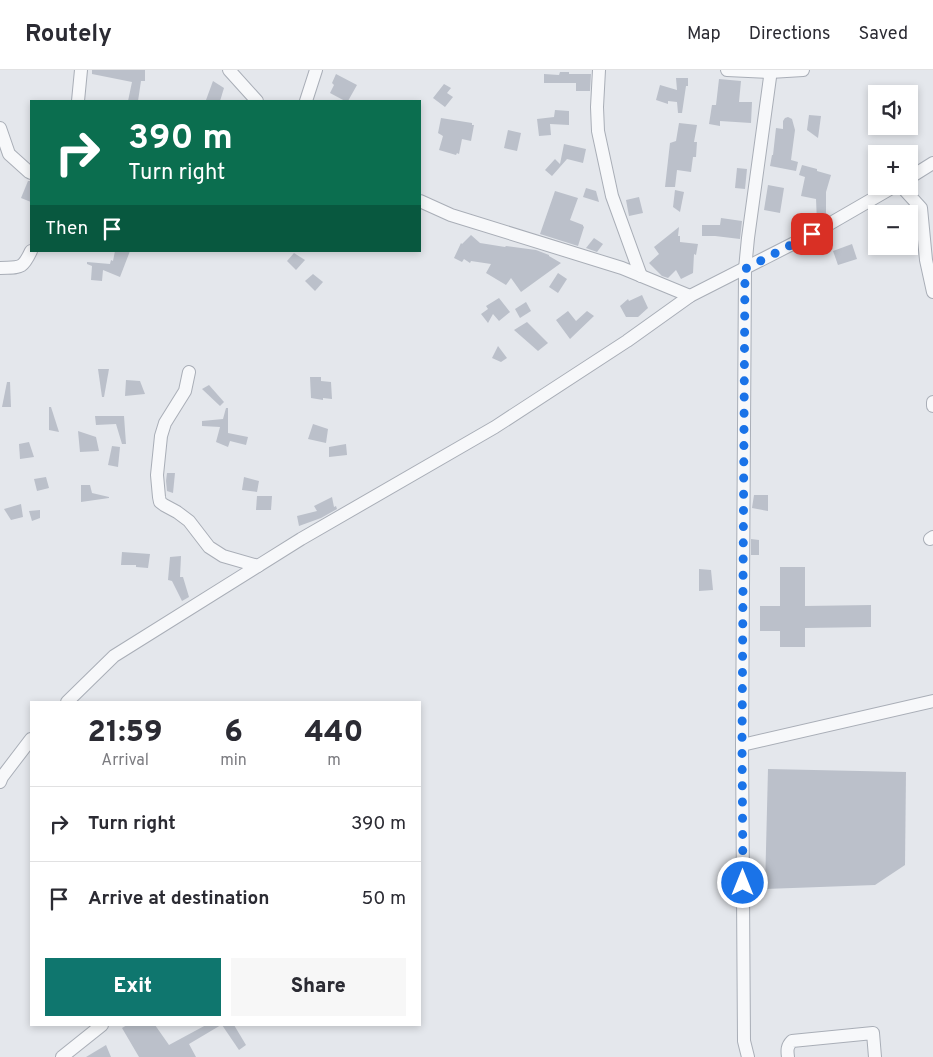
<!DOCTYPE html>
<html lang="en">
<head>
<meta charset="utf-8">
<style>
  :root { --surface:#fff; --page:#f7f7f7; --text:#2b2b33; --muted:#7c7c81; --line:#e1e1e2; --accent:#0f766e }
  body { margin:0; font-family:Overpass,sans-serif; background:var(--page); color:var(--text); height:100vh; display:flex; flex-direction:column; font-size:19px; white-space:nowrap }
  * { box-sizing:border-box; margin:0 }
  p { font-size:16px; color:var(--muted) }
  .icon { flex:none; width:28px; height:28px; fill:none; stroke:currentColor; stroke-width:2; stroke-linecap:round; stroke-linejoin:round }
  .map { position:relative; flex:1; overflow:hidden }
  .drawer { position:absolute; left:30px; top:631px; width:391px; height:325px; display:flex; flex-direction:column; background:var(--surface); border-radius:0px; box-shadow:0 2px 8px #0003 }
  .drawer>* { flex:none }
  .hud { position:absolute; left:30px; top:30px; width:391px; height:152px; border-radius:0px; box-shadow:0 2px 8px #0003; background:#0b6e4f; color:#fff; overflow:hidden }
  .fabs { position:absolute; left:868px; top:15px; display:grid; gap:10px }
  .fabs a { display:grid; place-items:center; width:50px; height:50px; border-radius:0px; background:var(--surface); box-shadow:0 2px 8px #0003; font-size:25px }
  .pin { position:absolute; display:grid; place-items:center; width:42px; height:42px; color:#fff; margin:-21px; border-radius:10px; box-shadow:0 2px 8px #0006 }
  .me { position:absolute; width:55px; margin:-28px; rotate:0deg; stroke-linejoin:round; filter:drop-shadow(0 0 4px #0008) }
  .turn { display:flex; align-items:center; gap:18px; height:105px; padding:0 15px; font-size:22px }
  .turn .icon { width:65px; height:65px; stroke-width:2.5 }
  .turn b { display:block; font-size:35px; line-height:42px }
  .then { display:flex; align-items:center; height:48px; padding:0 15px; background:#0003; gap:10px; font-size:19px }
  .eta { display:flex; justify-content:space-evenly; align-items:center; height:85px; text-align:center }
  .eta b { font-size:30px; font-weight:800; line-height:35px }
  .cta { display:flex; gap:10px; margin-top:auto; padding:10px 15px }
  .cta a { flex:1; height:58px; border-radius:0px; background:var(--accent); color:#fff; font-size:20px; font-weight:800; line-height:58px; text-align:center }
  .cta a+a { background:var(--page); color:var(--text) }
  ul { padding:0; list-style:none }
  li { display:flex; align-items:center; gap:15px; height:75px; padding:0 15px; border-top:1px solid var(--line) }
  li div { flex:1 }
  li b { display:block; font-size:19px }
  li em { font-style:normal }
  header { display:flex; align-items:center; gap:30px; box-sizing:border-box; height:70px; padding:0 25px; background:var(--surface); border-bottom:1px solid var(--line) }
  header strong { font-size:24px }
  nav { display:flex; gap:28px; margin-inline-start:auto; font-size:18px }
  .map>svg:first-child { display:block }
</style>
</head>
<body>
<header>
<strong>Routely</strong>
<nav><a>Map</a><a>Directions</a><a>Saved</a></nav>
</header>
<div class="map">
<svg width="933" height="987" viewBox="0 0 933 987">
  <rect width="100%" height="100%" fill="#e4e7ec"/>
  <g fill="#bbc0ca">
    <path d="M92 0H145V11H141L138 31H128L132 12 92 4Z"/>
    <path d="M560 2H569V4H591L590 21H576V13H544V4L559 5Z"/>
    <path d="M336 4 357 15 348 31H345L330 23 334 15 332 13Z"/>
    <path d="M676 8H688V16H686L682 43H678L677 32 668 31V34L656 30 660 15 677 20Z"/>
    <path d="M719 9 741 11 739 32H752L751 53 720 51V56L709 54 712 35H716Z"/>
    <path d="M213 11 224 18 220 31 206 30Z"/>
    <path d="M444 14 451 18 447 23 453 27 445 37 433 28Z"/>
    <path d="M555 40 569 41V55L550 54 551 65 539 66 537 49 554 47Z"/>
    <path d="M809 45 821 46 818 68 807 60Z"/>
    <path d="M788 47 792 49 795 60 791 90 798 92 796 101 770 96 772 85H773L776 58 783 59V51L785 48Z"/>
    <path d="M441 48 472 53V55H474L471 71 462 69 459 84 457 83 456 85 439 80 443 66 438 63Z"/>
    <path d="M679 53 697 55 694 72H697L696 87H693L691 102 677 100 675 117H665L670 73 676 71Z"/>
    <path d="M508 60 521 63 517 81 504 78Z"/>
    <path d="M564 74 586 79 583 93 567 89 552 106 545 100 555 89 560 94Z"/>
    <path d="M802 95 817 99V101L831 105 826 122V146L817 152 816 129 801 126 805 107 799 105Z"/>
    <path d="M737 98 747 99 745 119 735 118Z"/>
    <path d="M28 111H31V132L21 128Z"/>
    <path d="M768 115 784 118 780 143 764 140Z"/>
    <path d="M586 118 596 121 599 132 583 127Z"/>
    <path d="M675 120 684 122 680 142 673 137Z"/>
    <path d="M555 121 578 128 570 150 583 155V156L584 157 578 176 540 164Z"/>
    <path d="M639 127 643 143 629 146 626 130Z"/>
    <path d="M721 148 742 151 740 169 715 166H702V155H720Z"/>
    <path d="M679 157 678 166H680V172L698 174 696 185 694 184 693 203 681 209 676 200 668 208 662 206 649 193 659 184 654 177Z"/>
    <path d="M471 165 480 173 505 177 506 176 536 180 549 185V186L561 193 521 222 511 208 506 215 486 203 491 194 471 191 470 193 464 189 462 192 454 188 461 173 462 174Z"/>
    <path d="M594 168 603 174 597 182 586 178Z"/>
    <path d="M852 174 857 189 838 195 833 181Z"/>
    <path d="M115 181H130L120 207 103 200 102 211 91 210 92 196 87 194V192L110 194 111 190 113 191Z"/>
    <path d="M294 183 305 190 296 200 287 191Z"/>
    <path d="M558 203 567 209 558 223 549 217Z"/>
    <path d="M313 204 323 212 315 221 305 211Z"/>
    <path d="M642 225 648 238 638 247H626L620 236 628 229 629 231Z"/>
    <path d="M499 228 510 242 499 251 493 244 488 253 481 244 488 239 486 236Z"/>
    <path d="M526 232 531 241 520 248 515 239Z"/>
    <path d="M568 241 576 251 587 241 594 246 570 269 556 250Z"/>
    <path d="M527 252 548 273 538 281 514 260Z"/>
    <path d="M498 276 507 288 501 292 492 288Z"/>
    <path d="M98 299H109L104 327H102Z"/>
    <path d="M310 307H321V311L331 312 332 329 323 328V330L311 328Z"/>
    <path d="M126 310 140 311 145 324 125 326Z"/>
    <path d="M7 312H10L11 337H2Z"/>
    <path d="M209 315 224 332 220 336 202 319Z"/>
    <path d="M49 337H51L59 362 49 360Z"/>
    <path d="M226 338H228V363L248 367 246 375 230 371 228 377 216 372 220 357 202 356V351L223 349Z"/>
    <path d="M95 346H124L126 374H122L116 354 96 355Z"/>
    <path d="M313 354 328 359 326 373 308 369Z"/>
    <path d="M78 361 96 367 99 381 80 382Z"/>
    <path d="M29 372 34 387 20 389 19 374Z"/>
    <path d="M346 374 347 385 329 387V377Z"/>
    <path d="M112 376 120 377 118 397 108 395Z"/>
    <path d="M167 403H175L173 423 167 421 166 411Z"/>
    <path d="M46 407 49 418 37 421 34 409Z"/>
    <path d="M244 407 259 411 257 422 242 420Z"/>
    <path d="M81 415H90L92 423 109 427V428L81 432Z"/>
    <path d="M754 425H768V441L752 438Z"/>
    <path d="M257 426H272L271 440H256Z"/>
    <path d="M332 427 334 437 336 436 337 439 321 448 299 456 297 446 317 441 314 436Z"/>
    <path d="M21 434 23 447 11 450 4 439Z"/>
    <path d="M40 440V448L32 451 29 441Z"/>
    <path d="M751 469 759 470V485H751Z"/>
    <path d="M122 482 150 484 148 498 136 497V495H121Z"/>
    <path d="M181 486 180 507H183L189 527 182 531 172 511 168 510 170 487Z"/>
    <path d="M780 497H805V536L871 535V557L805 558V577H780V561H760V536H780Z"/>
    <path d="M699 499 711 500 713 520 699 521Z"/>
    <path d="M768 699 906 702 905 795 875 815 765 819Z"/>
    <path d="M127 955H155L169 975 206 955H221L189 974 196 987H139L122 958Z"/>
    <path d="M222 955H234L246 975 239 980Z"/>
    <path d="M106 975 111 987H86Z"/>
  </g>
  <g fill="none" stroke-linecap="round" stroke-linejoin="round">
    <defs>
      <g id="minor">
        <path d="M229 0 257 31"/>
        <path d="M599 0 597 37 598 61 612 126 641 206"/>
        <path d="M727 0 770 2 803 0"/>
        <path d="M78 31 81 0"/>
        <path d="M306 31 316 0"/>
        <path d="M0 58 9 84 29 102 31 103"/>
        <path d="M909 108 933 93"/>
        <path d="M901 116 921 138 926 190 933 222"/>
        <path d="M420 131 451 145 622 198 690 226"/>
        <path d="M0 198C20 197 22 200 31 181"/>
        <path d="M189 302 185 321 165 353 161 366 157 405 159 427 160 432 164 435 177 442 189 451 209 477 223 486 258 496"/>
        <path d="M933 332V336"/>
        <path d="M930 469 933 467"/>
        <path d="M67 632 114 586 301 469 495 357 627 271 690 226 812 164 895 116"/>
        <path d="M742 675 933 631"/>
        <path d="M0 712 2 707 31 669"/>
        <path d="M62 987 102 955"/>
        <path d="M748 987 744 971 742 675 745 199 748 168 771 0"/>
        <path d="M788 987C787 980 787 976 792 971L873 963 875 987"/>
      </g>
    </defs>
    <use href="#minor" stroke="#a9aeb7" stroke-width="14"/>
    <use href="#minor" stroke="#f7f8fa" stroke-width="12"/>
  </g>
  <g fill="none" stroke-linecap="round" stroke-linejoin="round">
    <path stroke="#1a73e8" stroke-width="9" stroke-dasharray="0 16.2" d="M743 813 742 675 745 199 812 164"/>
  </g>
</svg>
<div class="fabs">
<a><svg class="icon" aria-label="sound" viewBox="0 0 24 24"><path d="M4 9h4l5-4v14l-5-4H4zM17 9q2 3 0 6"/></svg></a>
<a>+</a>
<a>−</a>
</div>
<div class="pin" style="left:812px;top:164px;background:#d93025"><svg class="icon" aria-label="arrive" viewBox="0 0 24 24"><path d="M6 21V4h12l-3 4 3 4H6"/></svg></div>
<svg class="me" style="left:743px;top:813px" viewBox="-20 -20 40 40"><circle r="17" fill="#1a73e8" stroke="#fff" stroke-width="3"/><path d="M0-11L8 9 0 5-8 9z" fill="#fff"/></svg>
<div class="hud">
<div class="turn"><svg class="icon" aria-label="right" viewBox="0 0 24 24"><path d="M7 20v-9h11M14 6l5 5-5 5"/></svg><div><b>390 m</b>Turn right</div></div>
<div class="then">Then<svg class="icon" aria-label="arrive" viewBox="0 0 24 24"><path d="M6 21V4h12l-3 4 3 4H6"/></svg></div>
</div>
<section class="drawer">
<div class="eta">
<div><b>21:59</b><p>Arrival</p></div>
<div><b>6</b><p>min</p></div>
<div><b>440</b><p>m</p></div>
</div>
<ul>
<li><svg class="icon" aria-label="right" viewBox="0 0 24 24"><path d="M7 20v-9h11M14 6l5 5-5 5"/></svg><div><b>Turn right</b></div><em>390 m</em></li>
<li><svg class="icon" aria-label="arrive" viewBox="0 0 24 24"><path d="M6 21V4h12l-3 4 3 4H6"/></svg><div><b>Arrive at destination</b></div><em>50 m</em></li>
</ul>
<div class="cta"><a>Exit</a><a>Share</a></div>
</section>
</div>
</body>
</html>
